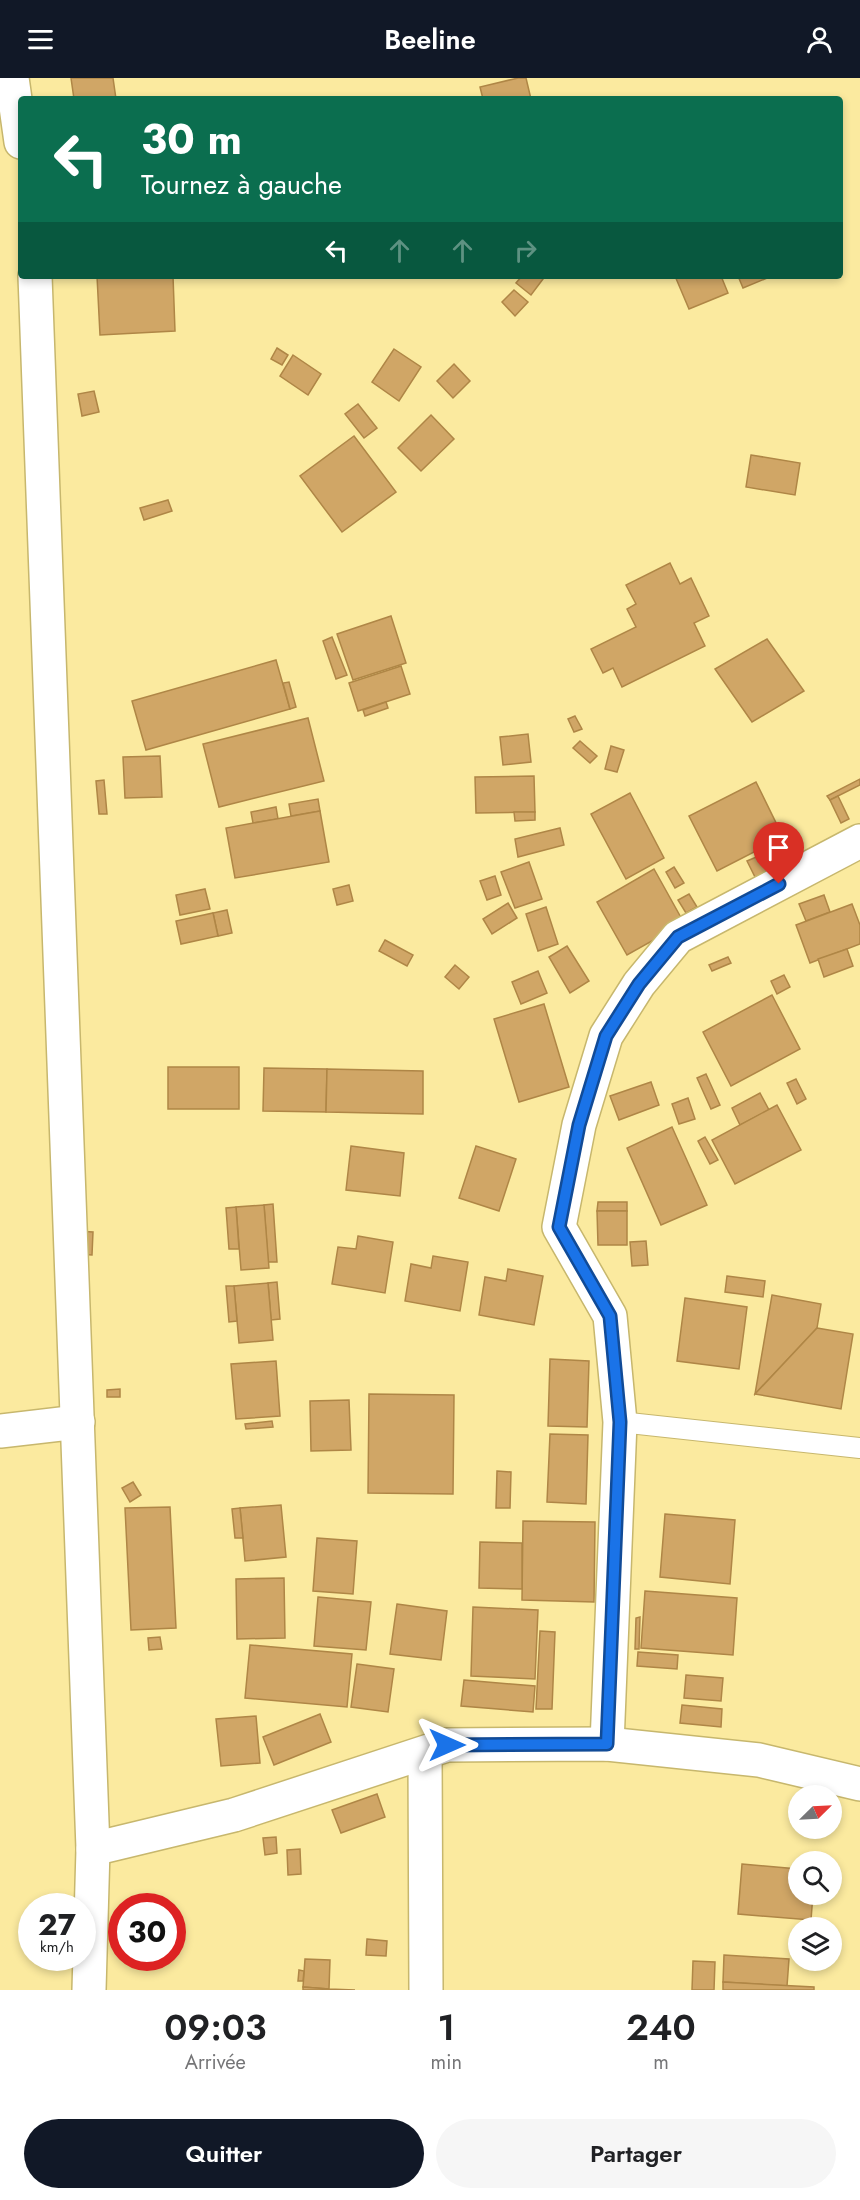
<!DOCTYPE html>
<html lang="fr">
<head>
<meta charset="utf-8">
<style>
  :root { --surface:#fff; --page:#f6f6f6; --text:#202124; --muted:#757577; --accent:#111827 }
  body { margin:0; font-family:Jost,sans-serif; background:var(--page); color:var(--text); height:100vh; display:flex; flex-direction:column; font-size:22px; white-space:nowrap }
  * { box-sizing:border-box; margin:0 }
  p { font-size:20px; color:var(--muted) }
  .icon { flex:none; width:33px; height:33px; fill:none; stroke:currentColor; stroke-width:2; stroke-linecap:round; stroke-linejoin:round }
  .map { position:relative; height:1912px; overflow:hidden }
  .drawer { display:flex; flex-direction:column; background:var(--surface); flex:1 }
  .drawer>* { flex:none }
  .banner { position:absolute; left:18px; top:18px; width:825px; height:183px; border-radius:6px; box-shadow:0 3px 9px #0003; background:#0b6e4f; color:#fff; overflow:hidden }
  .needle { width:39px; rotate:66deg }
  .tools { position:absolute; left:788px; top:1707px; display:grid; gap:12px }
  .tools a { display:grid; place-items:center; width:54px; height:54px; border-radius:50%; background:var(--surface); box-shadow:0 3px 9px #0003; font-size:30px }
  .speed { position:absolute; left:18px; top:1815px; display:flex; gap:12px; font-size:30px; font-weight:700; text-align:center }
  .speed>* { display:grid; place-content:center; width:78px; height:78px; border-radius:50%; background:var(--surface); box-shadow:0 3px 9px #0003; line-height:1 }
  .speed small { font-size:15px; font-weight:400 }
  .speed .limit { border:9px solid #d22; background:#fff; color:#111 }
  .pin { position:absolute; display:grid; place-items:center; width:51px; height:51px; color:#fff; margin:-62px -26px; border-radius:50% 50% 50% 0; rotate:-45deg; box-shadow:0 0 6px #0007 }
  .pin .icon { rotate:45deg }
  .me { position:absolute; width:66px; margin:-33px; rotate:90deg; stroke-linejoin:round; filter:drop-shadow(0 0 4px #0008) }
  .turn { display:flex; align-items:center; gap:21px; height:126px; padding:0 24px; font-size:27px }
  .turn .icon { width:78px; height:78px; stroke-width:2.5 }
  .turn b { display:block; font-size:42px; line-height:51px }
  .lanes { display:flex; align-items:center; height:57px; padding:0 24px; background:#0003; justify-content:center; gap:30px; direction:ltr }
  .lanes .off { opacity:.35 }
  .eta { display:flex; justify-content:space-evenly; align-items:center; height:102px; text-align:center }
  .eta b { font-size:36px; font-weight:600; line-height:42px }
  .primary-button { display:flex; gap:12px; margin-top:auto; padding:12px 24px }
  .primary-button a { flex:1; height:69px; border-radius:36px; background:var(--accent); color:#fff; font-size:24px; font-weight:600; line-height:69px; text-align:center }
  .primary-button a+a { background:var(--page); color:var(--text) }
  header { display:flex; justify-content:space-between; align-items:center; height:78px; padding:0 24px; background:var(--accent); color:#fff; font-size:27px; font-weight:600 }
  .map>svg:first-child { display:block }
</style>
</head>
<body>
<header><svg class="icon" aria-label="menu" viewBox="0 0 24 24"><path d="M4 6h16M4 12h16M4 18h16"/></svg>Beeline<svg class="icon" aria-label="person" viewBox="0 0 24 24"><circle cx="12" cy="8" r="4"/><path d="M4 21q1-7 8-7t8 7"/></svg></header>
<div class="map">
<svg width="860" height="1912" viewBox="0 0 860 1912">
  <rect width="100%" height="100%" fill="#fbea9f"/>
  <g fill="#d0a666" stroke="#af8646" stroke-width="1.5">
    <path d="M71 0H113L116 21H74Z"/>
    <path d="M518 0H526L531 21H483L480 9Z"/>
    <path d="M97 198H173L175 253 100 257Z"/>
    <path d="M522 198H540L543 201 531 217 516 205Z"/>
    <path d="M675 198H721L728 215 689 231Z"/>
    <path d="M738 198H772L743 210Z"/>
    <path d="M514 212 528 224 515 238 502 224Z"/>
    <path d="M277 270 288 277 282 287 271 281Z"/>
    <path d="M394 271 421 289 399 323 372 304Z"/>
    <path d="M293 277 321 296 308 317 280 298Z"/>
    <path d="M454 286 470 303 453 320 437 303Z"/>
    <path d="M94 313 99 334 82 338 78 316Z"/>
    <path d="M358 326 377 350 364 360 345 336Z"/>
    <path d="M431 337 454 361 421 393 398 370Z"/>
    <path d="M354 358 396 414 342 454 300 398Z"/>
    <path d="M751 377 800 385 795 417 746 409Z"/>
    <path d="M168 422 172 433 144 442 140 430Z"/>
    <path d="M670 485 680 506 691 500 709 538 694 545 705 568 622 609 613 590 603 595 591 571 636 549 627 531 636 526 626 507Z"/>
    <path d="M391 538 406 585 353 602 337 556Z"/>
    <path d="M332 559 347 597 336 601 323 563Z"/>
    <path d="M767 561 804 613 752 644 715 591Z"/>
    <path d="M276 582 290 631 146 672 132 623Z"/>
    <path d="M401 588 410 616 358 633 349 605Z"/>
    <path d="M289 604 296 629 290 631 283 605Z"/>
    <path d="M386 624 388 630 365 638 363 632Z"/>
    <path d="M575 638 582 651 574 654 568 641Z"/>
    <path d="M308 640 324 703 219 729 203 666Z"/>
    <path d="M528 656 531 684 503 687 500 659Z"/>
    <path d="M580 663 597 678 590 685 573 670Z"/>
    <path d="M611 668 624 672 617 694 605 691Z"/>
    <path d="M160 678 162 719 125 720 123 679Z"/>
    <path d="M534 698 535 734 476 735 475 699Z"/>
    <path d="M860 701V707L830 722 827 718Z"/>
    <path d="M104 702 107 736H99L96 703Z"/>
    <path d="M756 704 783 759 717 793 689 738Z"/>
    <path d="M630 715 664 780 626 801 591 736Z"/>
    <path d="M838 718 849 741 841 745 830 722Z"/>
    <path d="M318 721 320 733 291 738 289 726Z"/>
    <path d="M276 729 278 741 253 745 251 734Z"/>
    <path d="M320 733 329 784 235 800 226 750Z"/>
    <path d="M514 734H535V742L515 743Z"/>
    <path d="M560 750 564 767 518 779 515 761Z"/>
    <path d="M768 774 776 792 756 801 747 783Z"/>
    <path d="M529 784 542 821 515 830 501 794Z"/>
    <path d="M674 789 684 805 675 810 666 794Z"/>
    <path d="M654 791 684 845 627 877 597 824Z"/>
    <path d="M495 798 501 817 487 822 480 803Z"/>
    <path d="M349 807 353 823 337 827 333 811Z"/>
    <path d="M205 811 210 831 180 837 176 817Z"/>
    <path d="M689 816 697 829 686 835 678 822Z"/>
    <path d="M824 817 830 834 806 843 799 826Z"/>
    <path d="M508 825 517 840 492 856 483 841Z"/>
    <path d="M852 826 860 847V866L810 885 796 847Z"/>
    <path d="M546 829 558 866 538 873 526 836Z"/>
    <path d="M227 832 232 855 218 858 213 835Z"/>
    <path d="M213 835 218 858 181 866 176 843Z"/>
    <path d="M385 862 413 877 407 888 379 873Z"/>
    <path d="M567 868 589 903 570 915 549 879Z"/>
    <path d="M847 871 853 888 824 899 818 881Z"/>
    <path d="M728 879 731 885 712 893 709 887Z"/>
    <path d="M455 887 469 899 459 911 445 899Z"/>
    <path d="M538 893 547 915 521 926 512 904Z"/>
    <path d="M784 897 790 909 777 916 771 903Z"/>
    <path d="M772 917 800 971 731 1008 703 954Z"/>
    <path d="M544 926 569 1009 519 1024 494 941Z"/>
    <rect x="168" y="989" width="71" height="42"/>
    <path d="M264 990 327 991 326 1034 263 1033Z"/>
    <path d="M327 991 423 993V1036L326 1034Z"/>
    <path d="M706 996 720 1027 711 1031 697 1000Z"/>
    <path d="M796 1001 806 1021 797 1026 787 1005Z"/>
    <path d="M651 1004 659 1027 619 1042 610 1018Z"/>
    <path d="M760 1015 769 1032 740 1047 732 1030Z"/>
    <path d="M688 1020 695 1041 679 1046 672 1026Z"/>
    <path d="M777 1027 801 1072 735 1106 712 1062Z"/>
    <path d="M672 1049 707 1127 661 1147 627 1070Z"/>
    <path d="M705 1059 718 1082 710 1086 698 1063Z"/>
    <path d="M351 1068 404 1075 400 1118 346 1112Z"/>
    <path d="M476 1068 516 1081 499 1133 459 1120Z"/>
    <path d="M598 1124H627V1133H597Z"/>
    <path d="M273 1126 277 1184H268L264 1127Z"/>
    <path d="M264 1127 269 1190 241 1192 236 1129Z"/>
    <path d="M236 1129 239 1171H229L226 1130Z"/>
    <path d="M597 1133H627V1167H598Z"/>
    <path d="M75 1153 93 1154 92 1177 75 1176Z"/>
    <path d="M358 1158 393 1164 385 1215 332 1206 338 1169 356 1171Z"/>
    <path d="M646 1163 648 1187 632 1188 630 1164Z"/>
    <path d="M433 1178 468 1184 460 1233 405 1223 411 1186 431 1190Z"/>
    <path d="M508 1191 543 1198 534 1247 479 1237 485 1199 506 1203Z"/>
    <path d="M727 1198 765 1203 763 1219 725 1214Z"/>
    <path d="M277 1204 280 1241 271 1242 268 1205Z"/>
    <path d="M268 1205 273 1262 239 1265 234 1208Z"/>
    <path d="M226 1208H234L237 1243 229 1244Z"/>
    <path d="M772 1217 821 1226 817 1250 755 1316Z"/>
    <path d="M685 1220 747 1229 739 1291 677 1283Z"/>
    <path d="M817 1250 853 1256 841 1331 755 1316Z"/>
    <path d="M550 1281 589 1283 587 1349 548 1348Z"/>
    <path d="M276 1283 280 1338 236 1341 231 1286Z"/>
    <path d="M120 1311V1319H107V1312Z"/>
    <path d="M369 1316 454 1317 453 1416 368 1415Z"/>
    <path d="M349 1322 351 1372 311 1373 310 1323Z"/>
    <path d="M272 1343 273 1349 246 1351 245 1346Z"/>
    <path d="M550 1356 588 1357 586 1426 547 1424Z"/>
    <path d="M497 1393 511 1394 510 1430H496Z"/>
    <path d="M133 1404 141 1417 130 1424 122 1410Z"/>
    <path d="M281 1427 286 1479 245 1483 240 1430Z"/>
    <path d="M170 1429 176 1550 131 1552 125 1430Z"/>
    <path d="M240 1430 243 1460H235L232 1431Z"/>
    <path d="M665 1436 735 1442 730 1506 660 1499Z"/>
    <path d="M523 1443 595 1444 594 1524 522 1522Z"/>
    <path d="M317 1460 357 1463 353 1516 313 1513Z"/>
    <path d="M480 1464 522 1465V1511L479 1510Z"/>
    <path d="M284 1500 285 1560 237 1561 236 1501Z"/>
    <path d="M645 1513 737 1520 733 1577 641 1570Z"/>
    <path d="M318 1519 371 1524 366 1572 314 1568Z"/>
    <path d="M397 1526 447 1533 441 1582 390 1576Z"/>
    <path d="M473 1529 538 1532 535 1601 471 1598Z"/>
    <path d="M640 1539 639 1571H635L636 1540Z"/>
    <path d="M540 1553 555 1554 552 1631H536Z"/>
    <path d="M160 1559 162 1571 149 1572 148 1560Z"/>
    <path d="M250 1567 352 1576 347 1629 245 1620Z"/>
    <path d="M638 1574 678 1577 677 1591 637 1588Z"/>
    <path d="M357 1586 394 1591 388 1634 351 1629Z"/>
    <path d="M686 1597 723 1600 721 1623 684 1620Z"/>
    <path d="M464 1602 535 1608 533 1634 461 1628Z"/>
    <path d="M682 1627 722 1631 721 1649 680 1645Z"/>
    <path d="M320 1636 331 1664 274 1687 263 1659Z"/>
    <path d="M256 1638 260 1685 221 1688 216 1641Z"/>
    <path d="M377 1716 385 1739 341 1755 332 1732Z"/>
    <path d="M276 1759 277 1775 265 1777 263 1760Z"/>
    <path d="M300 1771 301 1796 288 1797 287 1772Z"/>
    <path d="M742 1786 798 1791V1816H813L811 1842 738 1836Z"/>
    <path d="M367 1861 387 1863 386 1878 366 1877Z"/>
    <path d="M724 1877 789 1881 787 1908 723 1904Z"/>
    <path d="M305 1881 330 1882 329 1911 303 1909Z"/>
    <path d="M693 1883 715 1884 714 1912H692Z"/>
    <path d="M299 1892 304 1893 303 1903H298Z"/>
    <path d="M723 1904 814 1909V1912H723Z"/>
    <path d="M303 1909 329 1911 355 1912H303Z"/>
  </g>
  <g fill="none" stroke-linecap="round" stroke-linejoin="round">
    <defs>
      <path id="service" d="M620 1344 860 1370"/>
      <g id="minor">
        <path d="M0 1353 78 1344"/>
        <path d="M607 1666 620 1344 610 1238 559 1149 579 1047 606 958 639 906 678 859 860 763"/>
        <path d="M425 1676 426 1912"/>
        <path d="M93 1771 234 1737 447 1667 607 1666 759 1682 860 1706"/>
      </g>
      <g id="tertiary">
        <path d="M12 0 21 64"/>
        <path d="M35 198 93 1771 89 1912"/>
      </g>
    </defs>
    <use href="#service" stroke="#c7b76d" stroke-width="22"/>
    <use href="#minor" stroke="#c7b76d" stroke-width="36"/>
    <use href="#tertiary" stroke="#c7b76d" stroke-width="36"/>
    <use href="#service" stroke="#fff" stroke-width="20"/>
    <use href="#minor" stroke="#fff" stroke-width="33"/>
    <use href="#tertiary" stroke="#fff" stroke-width="33"/>
  </g>
  <g fill="none" stroke-linecap="round" stroke-linejoin="round">
    <defs>
      <path id="route" d="M447 1667 607 1666 620 1344 618 1323 610 1238 559 1149 579 1047 606 958 639 906 678 859 779 806"/>
    </defs>
    <use href="#route" stroke="#114b97" stroke-width="15"/>
    <use href="#route" stroke="#1a73e8" stroke-width="10"/>
  </g>
</svg>
<div class="tools">
<a><svg class="needle" viewBox="-14 -14 28 28"><path d="M0-13l5 13h-10z" fill="#e53935"/><path d="M0 13l5-13h-10z" fill="#757577"/></svg></a>
<a><svg class="icon" aria-label="search" viewBox="0 0 24 24"><circle cx="10" cy="10" r="6"/><path d="M15 15l6 6"/></svg></a>
<a><svg class="icon" aria-label="layers" viewBox="0 0 24 24"><path d="M12 4l9 5-9 5-9-5zM3 14l9 5 9-5"/></svg></a>
</div>
<div class="speed"><div>27<small>km/h</small></div><div class="limit">30</div></div>
<div class="pin" style="left:779px;top:806px;background:#d93025"><svg class="icon" aria-label="arrive" viewBox="0 0 24 24"><path d="M6 21V4h12l-3 4 3 4H6"/></svg></div>
<svg class="me" style="left:447px;top:1667px" viewBox="-20 -20 40 40"><path d="M0-17L14 15 0 8-14 15z" fill="#1a73e8" stroke="#fff" stroke-width="4"/></svg>
<div class="banner">
<div class="turn"><svg class="icon" aria-label="left" viewBox="0 0 24 24"><path d="M17 20v-9H6M10 6l-5 5 5 5"/></svg><div><b>30 m</b>Tournez à gauche</div></div>
<div class="lanes"><svg class="icon" aria-label="left" viewBox="0 0 24 24"><path d="M17 20v-9H6M10 6l-5 5 5 5"/></svg><svg class="icon off" aria-label="ahead" viewBox="0 0 24 24"><path d="M12 20V5M6 11l6-6 6 6"/></svg><svg class="icon off" aria-label="ahead" viewBox="0 0 24 24"><path d="M12 20V5M6 11l6-6 6 6"/></svg><svg class="icon off" aria-label="right" viewBox="0 0 24 24"><path d="M7 20v-9h11M14 6l5 5-5 5"/></svg></div>
</div>
</div>
<section class="drawer">
<div class="eta">
<div><b>09:03</b><p>Arrivée</p></div>
<div><b>1</b><p>min</p></div>
<div><b>240</b><p>m</p></div>
</div>
<div class="primary-button"><a>Quitter</a><a>Partager</a></div>
</section>
</body>
</html>
